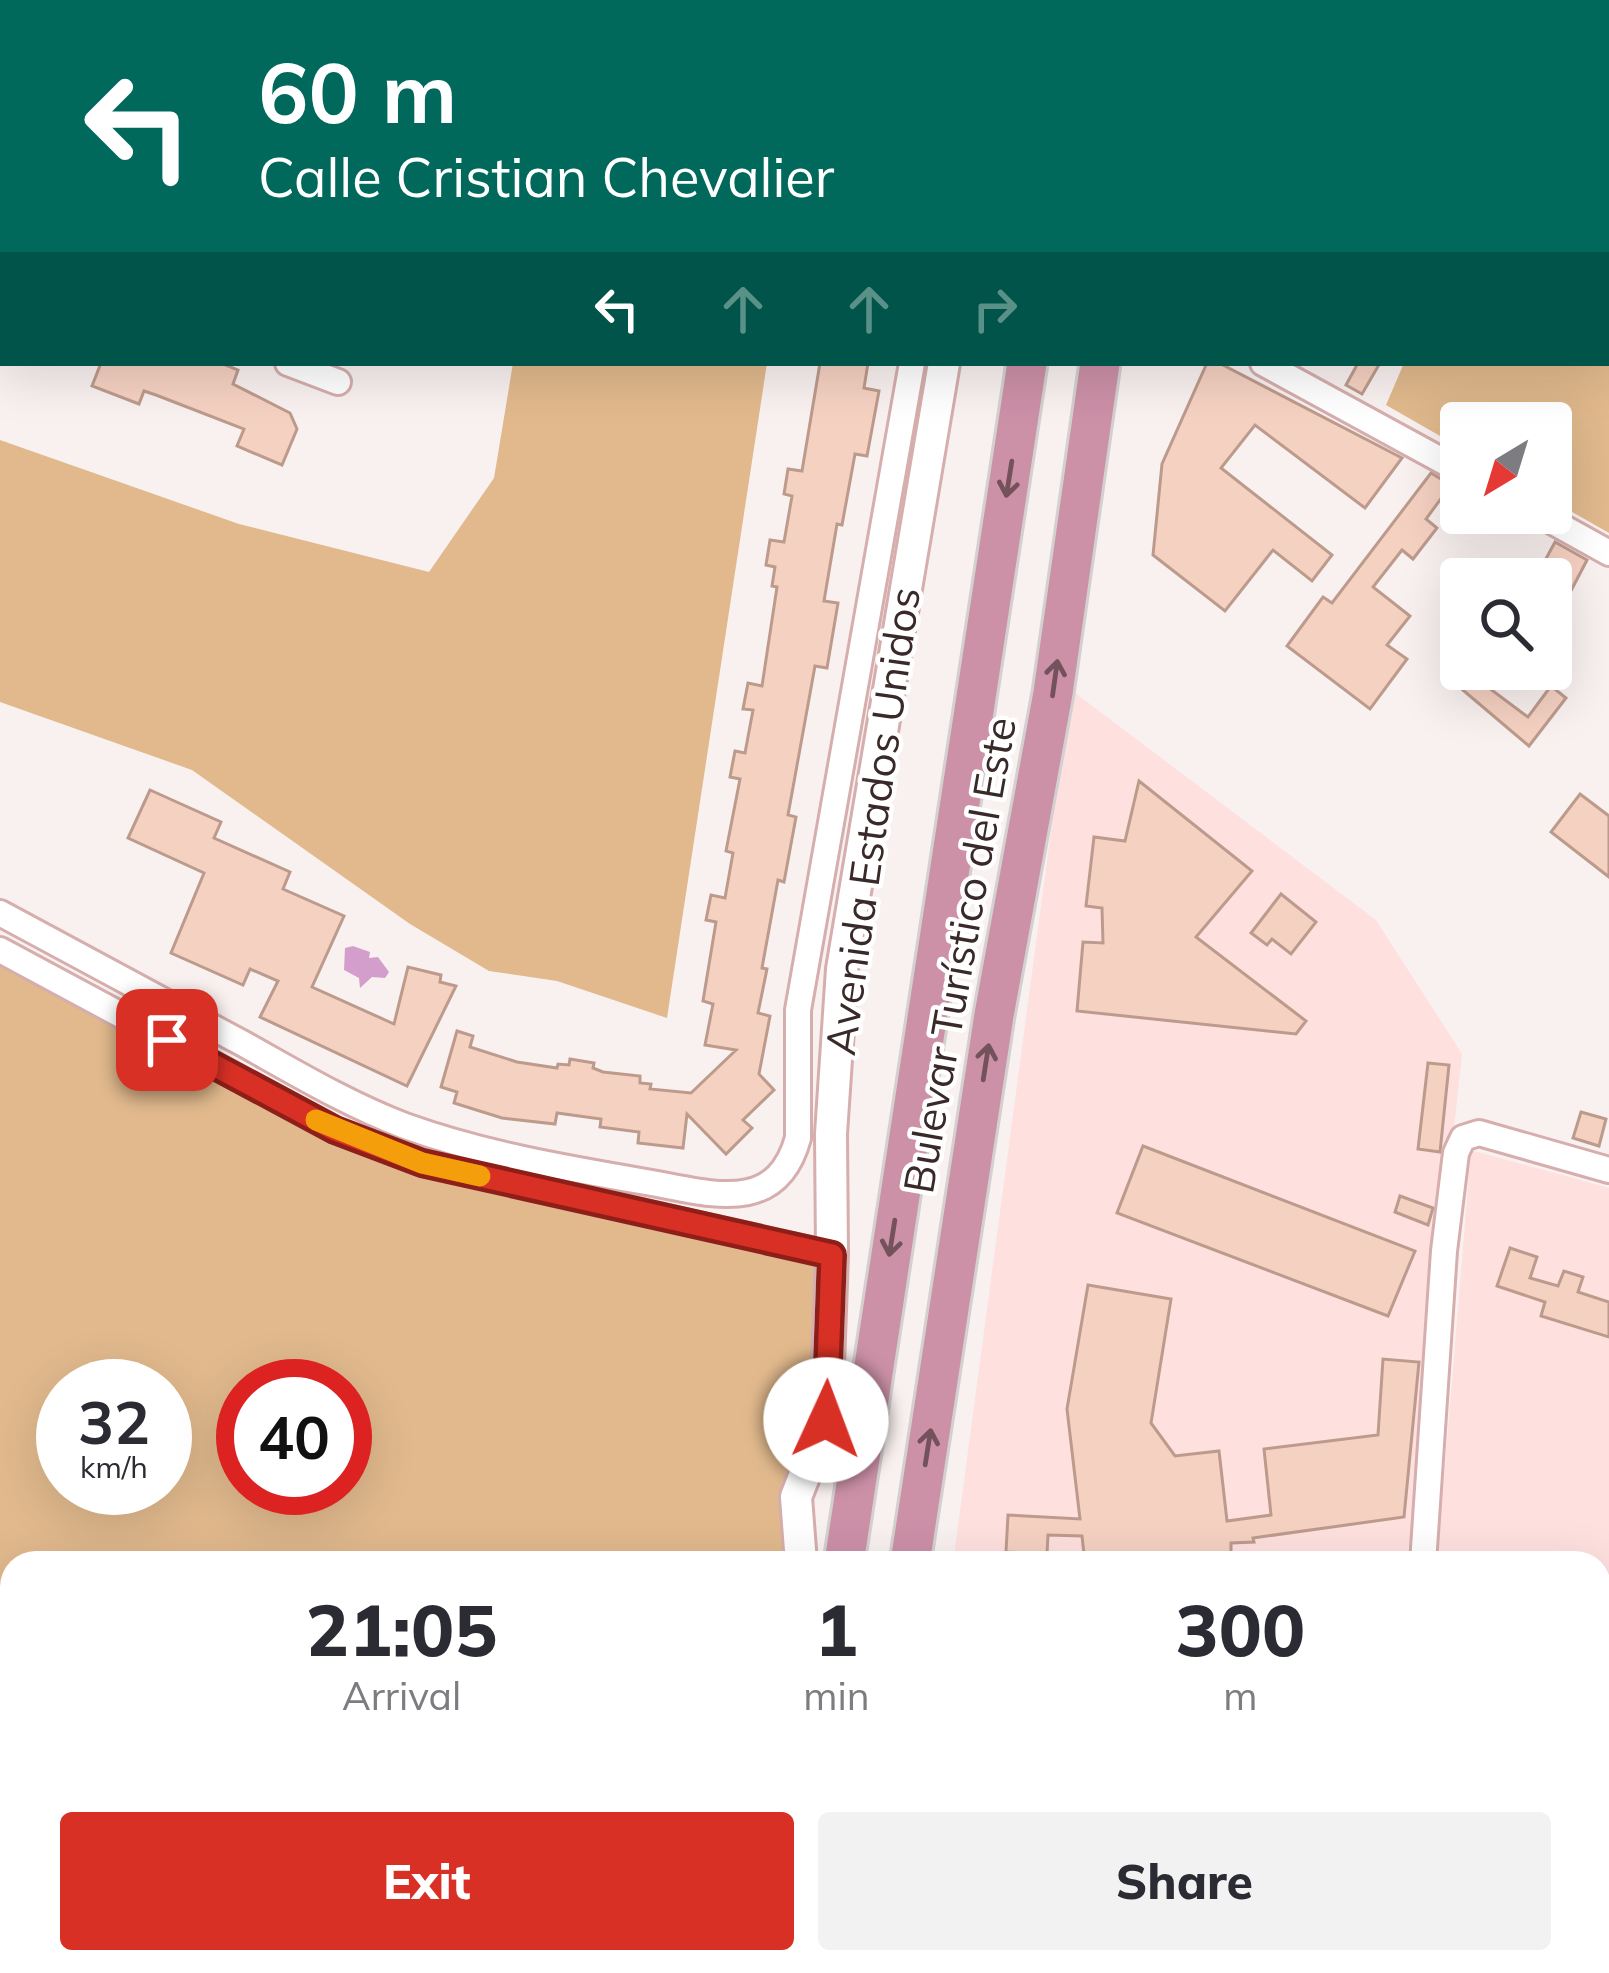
<!DOCTYPE html>
<html lang="en">
<head>
<meta charset="utf-8">
<style>
  :root { --surface:#fff; --page:#f2f2f3; --text:#2b2b33; --muted:#7c7c81; --accent:#d93025 }
  body { margin:0; font-family:Mulish,sans-serif; background:var(--page); color:var(--text); height:100vh; display:flex; flex-direction:column; font-size:45px; white-space:nowrap }
  * { box-sizing:border-box; margin:0 }
  p { font-size:39px; color:var(--muted) }
  .icon { flex:none; width:66px; height:66px; fill:none; stroke:currentColor; stroke-width:2; stroke-linecap:round; stroke-linejoin:round }
  .map { position:relative; flex:1; overflow:hidden }
  .sheet { position:absolute; left:0px; top:1551px; width:1611px; height:423px; display:flex; flex-direction:column; background:var(--surface); border-radius:36px 36px 0 0; box-shadow:0 12px 48px #0002 }
  .sheet>* { flex:none }
  .guide { position:absolute; left:0px; top:0px; width:1611px; height:366px; box-shadow:0 12px 48px #0002; background:#00695c; color:#fff; overflow:hidden }
  .needle { width:78px; rotate:218deg }
  .buttons { position:absolute; left:1440px; top:402px; display:grid; gap:24px }
  .buttons a { display:grid; place-items:center; width:132px; height:132px; border-radius:12px; background:var(--surface); box-shadow:0 12px 48px #0002; font-size:60px }
  .speed { position:absolute; left:36px; top:1359px; display:flex; gap:24px; font-size:60px; font-weight:700; text-align:center }
  .speed>* { display:grid; place-content:center; width:156px; height:156px; border-radius:50%; background:var(--surface); box-shadow:0 12px 48px #0002; line-height:1 }
  .speed small { font-size:30px; font-weight:400 }
  .speed .limit { border:18px solid #d22; background:#fff; color:#111 }
  .pin { position:absolute; display:grid; place-items:center; width:102px; height:102px; color:#fff; margin:-51px; border-radius:24px; box-shadow:0 6px 18px #0006 }
  .me { position:absolute; width:132px; margin:-66px; rotate:2deg; stroke-linejoin:round; filter:drop-shadow(0 0 9px #0008) }
  .turn { display:flex; align-items:center; gap:42px; height:252px; padding:0 60px; font-size:54px }
  .turn .icon { width:156px; height:156px; stroke-width:2.5 }
  .turn b { display:block; font-size:84px; line-height:102px }
  .lanes { display:flex; align-items:center; height:114px; padding:0 60px; background:#0003; justify-content:center; gap:60px; direction:ltr }
  .lanes .off { opacity:.35 }
  .eta { display:flex; justify-content:space-evenly; align-items:center; height:204px; text-align:center }
  .eta b { font-size:72px; font-weight:800; line-height:84px }
  .action { display:flex; gap:24px; margin-top:auto; padding:24px 60px }
  .action a { flex:1; height:138px; border-radius:12px; background:var(--accent); color:#fff; font-size:48px; font-weight:800; line-height:138px; text-align:center }
  .action a+a { background:var(--page); color:var(--text) }
  .map>svg:first-child { display:block }
</style>
</head>
<body>
<div class="map">
<svg width="1609" height="1973" viewBox="0 0 1609 1973">
  <rect width="100%" height="100%" fill="#f9f1f0"/>
  <g fill="#fee0df">
    <path d="M1070 689 1376 920 1462 1054 1408 1555 1287 1563H953Z"/>
    <path d="M1471 1150 1609 1188V1605L1599 1603V1563H1437Z"/>
  </g>
  <g fill="#e1b98d" fill-rule="evenodd">
    <path d="M0 0H666L675 3H3V51Z"/>
    <path d="M1609 147V533L1551 500V423H1461V448L1386 405 1404 363H1608Z"/>
    <path d="M513 363H767L667 1018 557 981 489 971 410 924 192 770 0 702V440L239 524 429 572 494 478Z"/>
    <path d="M0 963 412 1171 823 1266 814 1421 787 1475 786 1563H12V1962H756L754 1973H0ZM63 1386H165V1488H63ZM243 1386H345V1488H243Z"/>
    <path d="M978 1962H1235L1234 1973H973Z"/>
  </g>
  <path fill="#d49ecc" d="M353 946 370 952 369 958 378 957 389 972 385 978 372 977 360 988 359 978 344 970 345 948Z"/>
  <g fill="#f5d1c2" stroke="#bd9b8c" stroke-width="3">
    <path d="M101 363H221L238 370 233 384 290 413 297 429 282 465 237 446 244 429 156 395 144 391 139 404 92 386Z"/>
    <path d="M820 363H868L864 388 879 391 867 456 855 454 842 525 837 524 824 601 838 603 827 668 815 666 788 815 796 817 784 882 778 880 762 968 767 969 758 1013 770 1016 759 1074 774 1090 743 1120 752 1128 726 1154 687 1114 683 1148 638 1143 639 1132 600 1127 601 1119 557 1113 555 1124 502 1118 454 1103 457 1092 441 1087 457 1031 473 1036 470 1047 517 1062 557 1068 558 1064 569 1065 570 1059 594 1063 593 1068 603 1072 640 1076V1083L651 1084 650 1089 691 1093 736 1050 705 1045 713 1004 703 1001 716 922 706 920 711 895 725 898 733 853 726 851 740 779 730 777 735 751 745 753 753 710 743 709 748 683 762 686 777 587 772 586 775 567 766 565 770 540 784 542 792 496 784 494 788 469 802 471Z"/>
    <path d="M1207 363H1219L1402 458 1365 508 1255 425 1221 468 1332 555 1312 581 1273 550 1225 611 1153 555 1162 464Z"/>
    <path d="M1358 363H1380L1362 394 1346 385Z"/>
    <path d="M1431 473 1451 485 1426 519 1437 528 1413 559 1402 550 1373 587 1410 616 1387 645 1407 659 1370 709 1287 646 1323 597 1332 603Z"/>
    <path d="M1555 542 1587 560 1551 629V579H1535Z"/>
    <path d="M1461 667 1528 717 1551 686 1566 698 1529 746 1451 680Z"/>
    <path d="M1139 781 1252 871 1196 937 1306 1021 1296 1034 1077 1011 1083 942 1103 943 1102 908 1086 906 1094 837 1125 841Z"/>
    <path d="M150 790 221 822 214 838 290 872 283 889 344 916 312 987 394 1024 408 967 441 975 440 982 456 986 407 1086 260 1017 278 981 250 969 243 985 171 953 204 873 128 838Z"/>
    <path d="M1580 794 1609 816V877L1551 832Z"/>
    <path d="M1281 894 1316 922 1291 954 1272 939 1267 945 1251 933Z"/>
    <path d="M1428 1063 1449 1065 1440 1152 1418 1149Z"/>
    <path d="M1581 1112 1606 1119 1599 1146 1573 1138Z"/>
    <path d="M1143 1146 1415 1251 1388 1316 1117 1213Z"/>
    <path d="M1400 1196 1433 1208 1428 1225 1395 1212Z"/>
    <path d="M1510 1248 1537 1257 1530 1278 1558 1286 1564 1271 1583 1277 1578 1292 1609 1302V1337L1541 1316 1545 1302 1497 1286Z"/>
    <path d="M1088 1285 1171 1299 1151 1423 1175 1456 1219 1451 1227 1521 1271 1515 1264 1449 1378 1435 1383 1359 1419 1362 1404 1517 1253 1538 1254 1542 1231 1543V1553L1135 1563H1085L1082 1536 1048 1535 1047 1554 1006 1552 1008 1515 1080 1519 1067 1409Z"/>
  </g>
  <g fill="none" stroke-linecap="round" stroke-linejoin="round">
    <defs>
      <g id="minor">
        <path d="M945 0 946 3"/>
        <path d="M1324 0 1331 3"/>
        <path d="M1608 127H1609"/>
        <path d="M0 256 3 257"/>
        <path d="M288 363 338 382"/>
        <path d="M1263 363 1461 471"/>
        <path d="M1537 513 1609 553"/>
        <path d="M0 913C80 956 161 1000 242 1043 294 1072 349 1105 405 1126 483 1154 564 1168 646 1182 707 1192 776 1218 798 1138V1010L912 363"/>
        <path d="M0 950 335 1130 422 1163 832 1255"/>
        <path d="M1423 1563 1444 1251 1456 1153 1463 1138 1479 1133 1609 1170"/>
        <path d="M1599 1613 1609 1615"/>
        <path d="M1599 1938 1609 1940"/>
        <path d="M1383 1973 1385 1962"/>
      </g>
      <g id="tertiary">
        <path d="M1008 3V0"/>
        <path d="M801 1563 796 1497 826 1420 832 1255 831 1134 842 969 944 363"/>
        <path d="M938 1973 945 1962"/>
      </g>
      <g id="trunk">
        <path d="M1077 3 1078 0"/>
        <path d="M1144 3V0"/>
        <path d="M844 1563 1027 363"/>
        <path d="M910 1563 994 1015 1053 693 1100 363"/>
        <path d="M775 1973 777 1962"/>
        <path d="M852 1973 854 1962"/>
      </g>
    </defs>
    <use href="#minor" stroke="#d5aead" stroke-width="30"/>
    <use href="#tertiary" stroke="#d5aead" stroke-width="36"/>
    <use href="#trunk" stroke="#d3d0d0" stroke-width="45"/>
    <use href="#minor" stroke="#fff" stroke-width="24"/>
    <use href="#tertiary" stroke="#fff" stroke-width="30"/>
    <use href="#trunk" stroke="#cc90a7" stroke-width="39"/>
  </g>
  <defs><path id="oneway-shaft" d="M-6 0H5M1.5-3L5.5 0L1.5 3" fill="none" stroke-width="1.6" stroke-linecap="round" stroke-linejoin="round" transform="scale(3)"/></defs>
  <g stroke="#74525b">
    <use href="#oneway-shaft" transform="translate(1009 479) rotate(99)"/>
    <use href="#oneway-shaft" transform="translate(1055 678) rotate(-82)"/>
    <use href="#oneway-shaft" transform="translate(986 1062) rotate(-81)"/>
    <use href="#oneway-shaft" transform="translate(892 1238) rotate(99)"/>
    <use href="#oneway-shaft" transform="translate(928 1447) rotate(-81)"/>
  </g>
  <g fill="none" stroke-linecap="round" stroke-linejoin="round">
    <defs>
      <path id="route" d="M167 1040 335 1130 422 1163 832 1255 826 1420"/>
    </defs>
    <use href="#route" stroke="#8d1f18" stroke-width="30"/>
    <use href="#route" stroke="#d93025" stroke-width="21"/>
    <path stroke="#f59e0b" stroke-width="21" d="M316 1120 422 1163 480 1176"/>
  </g>
  <g text-anchor="middle" dominant-baseline="central" stroke-width="9" stroke-linejoin="round" paint-order="stroke">
    <g font-size="42" fill="#392929" stroke="#fff">
      <text transform="translate(872 821) rotate(-82)">Avenida Estados Unidos</text>
      <text transform="translate(959 955) rotate(-80)">Bulevar Turístico del Este</text>
    </g>
  </g>
</svg>
<div class="buttons">
<a><svg class="needle" viewBox="-14 -14 28 28"><path d="M0-13l5 13h-10z" fill="#e53935"/><path d="M0 13l5-13h-10z" fill="#7c7c81"/></svg></a>
<a><svg class="icon" aria-label="search" viewBox="0 0 24 24"><circle cx="10" cy="10" r="6"/><path d="M15 15l6 6"/></svg></a>
</div>
<div class="speed"><div>32<small>km/h</small></div><div class="limit">40</div></div>
<div class="pin" style="left:167px;top:1040px;background:#d93025"><svg class="icon" aria-label="arrive" viewBox="0 0 24 24"><path d="M6 21V4h12l-3 4 3 4H6"/></svg></div>
<svg class="me" style="left:826px;top:1420px" viewBox="-20 -20 40 40"><circle r="19" fill="#fff"/><path d="M0-13L10 11 0 6-10 11z" fill="#d93025"/></svg>
<div class="guide">
<div class="turn"><svg class="icon" aria-label="left" viewBox="0 0 24 24"><path d="M17 20v-9H6M10 6l-5 5 5 5"/></svg><div><b>60 m</b>Calle Cristian Chevalier</div></div>
<div class="lanes"><svg class="icon" aria-label="left" viewBox="0 0 24 24"><path d="M17 20v-9H6M10 6l-5 5 5 5"/></svg><svg class="icon off" aria-label="ahead" viewBox="0 0 24 24"><path d="M12 20V5M6 11l6-6 6 6"/></svg><svg class="icon off" aria-label="ahead" viewBox="0 0 24 24"><path d="M12 20V5M6 11l6-6 6 6"/></svg><svg class="icon off" aria-label="right" viewBox="0 0 24 24"><path d="M7 20v-9h11M14 6l5 5-5 5"/></svg></div>
</div>
<section class="sheet">
<div class="eta">
<div><b>21:05</b><p>Arrival</p></div>
<div><b>1</b><p>min</p></div>
<div><b>300</b><p>m</p></div>
</div>
<div class="action"><a>Exit</a><a>Share</a></div>
</section>
</div>
</body>
</html>
